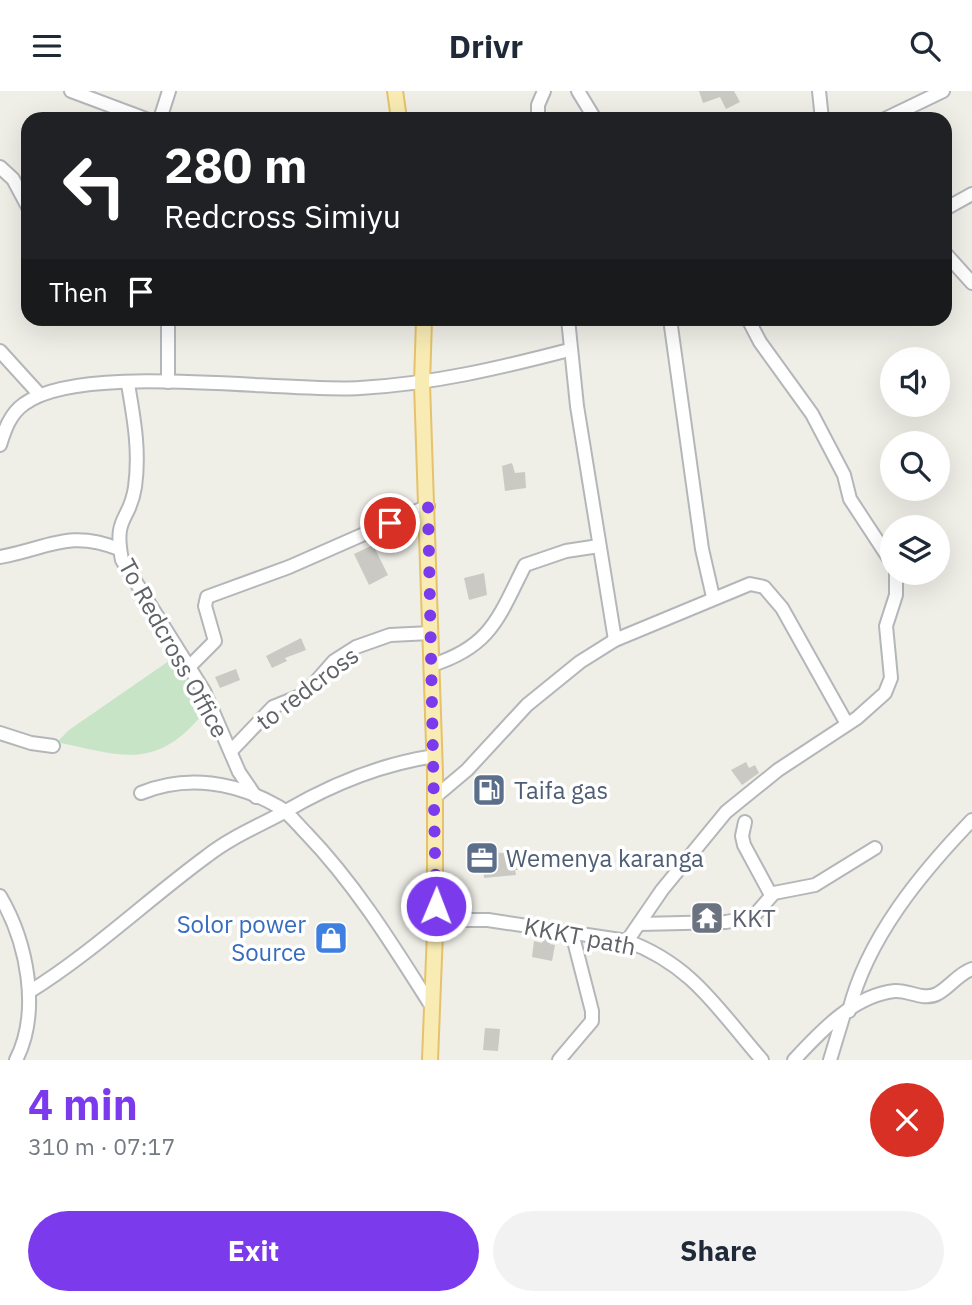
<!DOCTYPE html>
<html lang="en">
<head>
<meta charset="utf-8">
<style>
  :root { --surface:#fff; --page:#f2f2f3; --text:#1f2937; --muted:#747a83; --accent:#7c3aed }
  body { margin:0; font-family:"IBM Plex Sans",sans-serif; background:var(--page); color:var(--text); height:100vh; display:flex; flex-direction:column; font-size:26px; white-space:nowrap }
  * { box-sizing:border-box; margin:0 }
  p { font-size:23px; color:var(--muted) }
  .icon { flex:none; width:38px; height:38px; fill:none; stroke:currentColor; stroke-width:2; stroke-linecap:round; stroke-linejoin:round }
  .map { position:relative; height:969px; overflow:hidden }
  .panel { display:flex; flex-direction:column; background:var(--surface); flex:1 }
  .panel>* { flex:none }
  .banner { position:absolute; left:21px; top:21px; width:931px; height:214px; border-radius:21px; box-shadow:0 7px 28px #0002; background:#202124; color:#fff; overflow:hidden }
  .tools { position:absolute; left:880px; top:256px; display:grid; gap:14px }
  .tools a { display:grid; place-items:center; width:70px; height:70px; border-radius:50%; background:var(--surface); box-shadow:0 7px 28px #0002; font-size:35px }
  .pin { position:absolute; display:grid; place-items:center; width:60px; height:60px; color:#fff; margin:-30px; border:4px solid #fff; border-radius:50%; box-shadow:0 2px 7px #0007 }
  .me { position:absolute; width:77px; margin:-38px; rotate:1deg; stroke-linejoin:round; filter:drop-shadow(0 0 5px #0008) }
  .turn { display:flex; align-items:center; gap:24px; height:147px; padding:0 28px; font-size:32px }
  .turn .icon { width:91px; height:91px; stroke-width:2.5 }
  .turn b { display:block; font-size:49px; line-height:60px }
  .then { display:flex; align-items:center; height:66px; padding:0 28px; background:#0003; gap:14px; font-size:26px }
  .round { display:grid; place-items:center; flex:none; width:74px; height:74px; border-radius:37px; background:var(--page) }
  .headline { display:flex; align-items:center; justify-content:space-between; height:119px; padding:0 28px }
  h1 { font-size:42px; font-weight:700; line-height:52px; color:var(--accent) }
  .cta { display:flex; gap:14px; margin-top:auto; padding:14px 28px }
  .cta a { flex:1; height:80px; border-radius:42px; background:var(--accent); color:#fff; font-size:28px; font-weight:700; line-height:80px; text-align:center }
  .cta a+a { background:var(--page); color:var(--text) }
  header { display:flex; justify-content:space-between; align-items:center; height:91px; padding:0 28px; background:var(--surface); font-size:32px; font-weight:700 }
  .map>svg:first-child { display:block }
</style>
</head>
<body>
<header><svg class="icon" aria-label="menu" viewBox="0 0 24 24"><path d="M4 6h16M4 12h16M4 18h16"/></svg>Drivr<svg class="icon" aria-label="search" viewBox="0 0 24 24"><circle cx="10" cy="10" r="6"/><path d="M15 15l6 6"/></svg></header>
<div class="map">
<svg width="972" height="969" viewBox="0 0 972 969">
  <rect width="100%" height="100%" fill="#efeee7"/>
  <path fill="#c7e4c7" d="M179 563 207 618C157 680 126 666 57 651L69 639Z"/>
  <g fill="#cbc9c4">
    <path d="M699 0H734L740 11 726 18 720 6 703 12Z"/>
    <path d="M512 372 515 382 525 381 526 397 505 400 502 375Z"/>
    <path d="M373 454 388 484 369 494 354 463Z"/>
    <path d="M484 482 487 504 469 509 464 487Z"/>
    <path d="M301 547 306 559 285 567 287 570 272 577 266 565Z"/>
    <path d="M236 578 240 589 220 597 215 586Z"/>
    <path d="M746 671 749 677 755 674 759 682 742 694 731 679Z"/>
    <path d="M482 753 497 755 499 762 522 761 523 779H515L516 784 484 787Z"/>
    <path d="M544 847 552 848 550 853 555 854 552 870 532 866 534 850 542 852Z"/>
    <path d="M485 937 500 938 498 960 483 959Z"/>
  </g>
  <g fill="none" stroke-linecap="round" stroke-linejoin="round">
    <defs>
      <g id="minor">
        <path d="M71 0 146 28"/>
        <path d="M578 0 595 28"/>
        <path d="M819 0 822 28"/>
        <path d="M160 28 169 0"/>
        <path d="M538 28V14L544 0"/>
        <path d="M885 28 943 0"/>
        <path d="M0 76 13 88 28 116"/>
        <path d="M945 118 972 103"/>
        <path d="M945 162 972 192"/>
        <path d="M568 228 577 315 615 549"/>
        <path d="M670 228 702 458 713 506"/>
        <path d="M748 228 760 251 812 323 844 384 850 408 892 472"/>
        <path d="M0 260 40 304"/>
        <path d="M168 291V228"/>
        <path d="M128 293C134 328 140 360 135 396 130 431 113 424 122 469L204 600 239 681 256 706"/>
        <path d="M0 354C5 338 10 323 24 313 81 270 284 302 360 297 432 293 500 277 569 259"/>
        <path d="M0 466C49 457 69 438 119 458"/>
        <path d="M432 574C492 555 499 525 525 474L566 460 599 455"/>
        <path d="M189 576 215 550 205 515 207 506 289 476 428 415"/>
        <path d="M0 642 31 652 53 655"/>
        <path d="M231 660 273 616 305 603 334 570 356 556 390 544 431 542"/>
        <path d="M141 702C187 683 236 691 279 716 289 722 298 734 306 742 356 794 394 856 432 916"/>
        <path d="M435 706 467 679 527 614 580 571 615 549 750 493 764 496 782 517 847 633"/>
        <path d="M745 731 742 745 744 754 771 804"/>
        <path d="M0 805C27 851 41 920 16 969"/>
        <path d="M435 829H488L627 850C693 874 719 920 762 969"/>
        <path d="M639 833 726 831 753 826 774 802 815 794 875 757"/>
        <path d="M627 850 662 799 726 721 778 679 857 627 885 602 891 587 886 535 896 504V481"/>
        <path d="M29 901C92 862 147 809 207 765 231 746 259 735 286 720 332 693 381 673 435 665"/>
        <path d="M849 920C867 847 921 782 972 729"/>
        <path d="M559 969 592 930V920L572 842"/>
        <path d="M794 969C820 941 854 904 895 900 909 899 923 910 937 903 950 896 958 883 972 878"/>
        <path d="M830 969 844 923"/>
      </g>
      <g id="major">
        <path d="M395 0 399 28"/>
        <path d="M424 228 422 293 435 683V841L430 969"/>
      </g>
    </defs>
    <use href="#minor" stroke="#b4b7ba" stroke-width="16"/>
    <use href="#major" stroke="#e5c26b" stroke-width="18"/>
    <use href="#minor" stroke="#fff" stroke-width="12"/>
    <use href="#major" stroke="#f8ecb4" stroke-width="14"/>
  </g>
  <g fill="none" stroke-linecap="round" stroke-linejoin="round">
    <path stroke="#7c3aed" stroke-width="12" stroke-dasharray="0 21.6" d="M390 432 428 415 436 815"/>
  </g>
  <defs>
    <symbol id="fuel-square" viewBox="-11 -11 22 22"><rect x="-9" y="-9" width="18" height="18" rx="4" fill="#5c6f8a" stroke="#fff"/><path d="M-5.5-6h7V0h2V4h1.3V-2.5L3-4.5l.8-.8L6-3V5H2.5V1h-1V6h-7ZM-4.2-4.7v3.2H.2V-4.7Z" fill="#fff"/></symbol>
    <symbol id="office-square" viewBox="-11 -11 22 22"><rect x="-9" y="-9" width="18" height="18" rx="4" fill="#5c6f8a" stroke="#fff"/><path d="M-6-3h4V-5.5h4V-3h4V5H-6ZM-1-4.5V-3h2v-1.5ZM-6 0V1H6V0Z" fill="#fff"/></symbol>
    <symbol id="temple-square" viewBox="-11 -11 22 22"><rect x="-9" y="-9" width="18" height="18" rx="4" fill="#6b7280" stroke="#fff"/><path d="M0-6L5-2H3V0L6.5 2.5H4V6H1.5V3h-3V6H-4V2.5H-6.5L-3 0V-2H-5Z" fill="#fff"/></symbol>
    <symbol id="shop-square" viewBox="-11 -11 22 22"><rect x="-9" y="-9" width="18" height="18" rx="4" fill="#3f7fe0" stroke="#fff"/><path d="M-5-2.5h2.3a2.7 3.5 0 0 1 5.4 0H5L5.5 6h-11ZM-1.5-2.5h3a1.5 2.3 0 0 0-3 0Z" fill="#fff"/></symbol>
  </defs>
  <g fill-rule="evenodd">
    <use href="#fuel-square" x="470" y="680" width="38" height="38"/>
    <use href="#office-square" x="463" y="748" width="38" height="38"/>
    <use href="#temple-square" x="688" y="808" width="38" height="38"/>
    <use href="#shop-square" x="312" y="828" width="38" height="38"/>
  </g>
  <g text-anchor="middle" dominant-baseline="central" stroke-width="7" stroke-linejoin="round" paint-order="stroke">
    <g font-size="24" fill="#5f6266" stroke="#fff">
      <text transform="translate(174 557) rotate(61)">To Redcross Office</text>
      <text transform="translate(307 597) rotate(-37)">to redcross</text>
      <text transform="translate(580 845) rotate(11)">KKKT path</text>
    </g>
    <g font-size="24" fill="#4e5e75" stroke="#fff" text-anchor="start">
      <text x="514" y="699">Taifa gas</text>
      <text x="506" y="767">Wemenya karanga</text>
    </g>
    <g font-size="24" fill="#5b616d" stroke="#fff" text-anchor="start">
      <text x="732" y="827">KKT</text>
    </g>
    <g font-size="24" fill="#366cbe" stroke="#fff" text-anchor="end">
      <text x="306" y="833">Solor power<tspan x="306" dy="28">Source</tspan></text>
    </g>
  </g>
</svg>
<div class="tools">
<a><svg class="icon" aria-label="sound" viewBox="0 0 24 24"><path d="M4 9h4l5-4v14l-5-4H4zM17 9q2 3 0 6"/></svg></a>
<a><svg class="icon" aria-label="search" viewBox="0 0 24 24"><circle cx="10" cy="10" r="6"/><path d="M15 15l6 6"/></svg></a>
<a><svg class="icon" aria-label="layers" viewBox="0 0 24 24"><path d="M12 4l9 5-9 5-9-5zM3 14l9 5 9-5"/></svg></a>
</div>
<div class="pin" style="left:390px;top:432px;background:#d93025"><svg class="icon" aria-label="arrive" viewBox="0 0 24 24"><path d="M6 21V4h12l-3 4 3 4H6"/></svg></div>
<svg class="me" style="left:436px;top:815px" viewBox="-20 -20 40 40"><circle r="17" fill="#7c3aed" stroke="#fff" stroke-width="3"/><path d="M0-11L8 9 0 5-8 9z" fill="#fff"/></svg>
<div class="banner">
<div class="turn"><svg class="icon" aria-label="left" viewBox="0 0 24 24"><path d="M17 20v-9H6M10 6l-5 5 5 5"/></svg><div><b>280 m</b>Redcross Simiyu</div></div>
<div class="then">Then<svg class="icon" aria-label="arrive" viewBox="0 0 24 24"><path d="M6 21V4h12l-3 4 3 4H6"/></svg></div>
</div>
</div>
<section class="panel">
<div class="headline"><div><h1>4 min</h1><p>310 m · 07:17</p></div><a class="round" style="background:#d93025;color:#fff"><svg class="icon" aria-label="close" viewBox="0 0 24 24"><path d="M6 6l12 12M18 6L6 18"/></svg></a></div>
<div class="cta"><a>Exit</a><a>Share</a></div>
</section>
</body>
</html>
